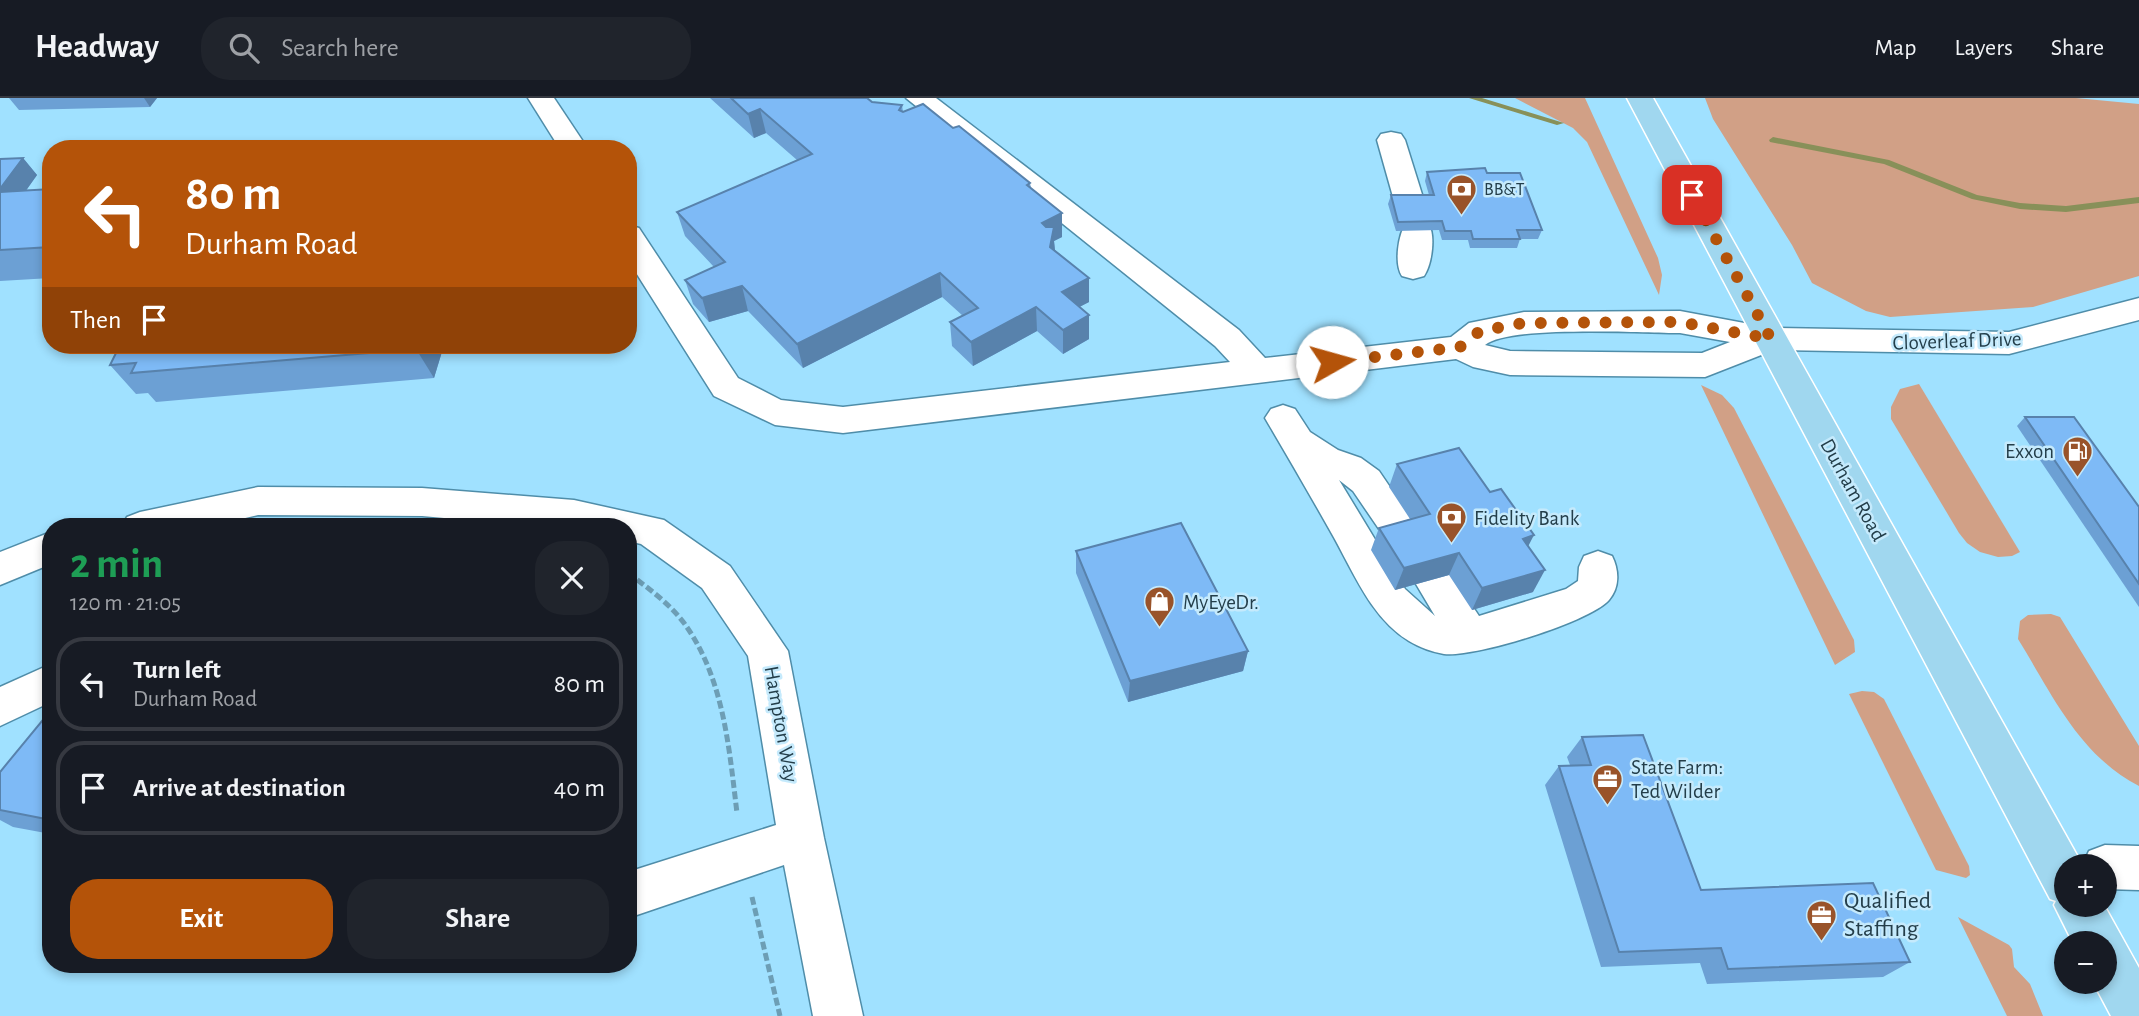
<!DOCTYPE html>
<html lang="en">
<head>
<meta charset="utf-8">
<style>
  :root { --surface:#171b24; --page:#20242c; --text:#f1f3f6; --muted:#9ea1a6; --line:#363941; --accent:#b45309 }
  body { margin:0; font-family:"Alegreya Sans",sans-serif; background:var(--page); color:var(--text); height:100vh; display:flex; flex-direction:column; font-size:26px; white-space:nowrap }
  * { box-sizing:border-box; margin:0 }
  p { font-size:23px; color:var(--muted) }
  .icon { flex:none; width:38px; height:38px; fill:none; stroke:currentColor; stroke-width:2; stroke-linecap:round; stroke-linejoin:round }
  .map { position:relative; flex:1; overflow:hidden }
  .panel { position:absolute; left:42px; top:420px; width:595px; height:455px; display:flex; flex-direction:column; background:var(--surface); border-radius:28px; box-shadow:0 4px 10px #0003 }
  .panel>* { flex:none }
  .banner { position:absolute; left:42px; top:42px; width:595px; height:214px; border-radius:28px; box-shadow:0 4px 10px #0003; background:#b45309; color:#fff; overflow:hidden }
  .controls { position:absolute; left:2054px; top:756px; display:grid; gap:14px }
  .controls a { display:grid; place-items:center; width:63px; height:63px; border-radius:50%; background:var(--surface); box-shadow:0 4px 10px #0003; font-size:35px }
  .pin { position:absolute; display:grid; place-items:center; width:60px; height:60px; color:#fff; margin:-30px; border-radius:14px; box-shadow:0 4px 10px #0006 }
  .me { position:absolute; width:77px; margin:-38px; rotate:83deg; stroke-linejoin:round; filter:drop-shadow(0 0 5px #0008) }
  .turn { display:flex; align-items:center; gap:24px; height:147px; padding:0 28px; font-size:32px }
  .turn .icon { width:91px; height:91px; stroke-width:2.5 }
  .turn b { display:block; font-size:49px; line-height:60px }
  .then { display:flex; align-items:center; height:66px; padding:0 28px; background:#0003; gap:14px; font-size:26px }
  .round { display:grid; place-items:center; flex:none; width:74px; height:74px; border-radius:28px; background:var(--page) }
  .overview { display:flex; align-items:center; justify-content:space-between; height:119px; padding:0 28px }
  h1 { font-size:42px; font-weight:700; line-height:52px; color:#1e9e55 }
  .cta { display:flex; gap:14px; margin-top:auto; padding:14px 28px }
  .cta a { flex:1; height:80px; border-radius:28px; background:var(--accent); color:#fff; font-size:28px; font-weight:700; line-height:80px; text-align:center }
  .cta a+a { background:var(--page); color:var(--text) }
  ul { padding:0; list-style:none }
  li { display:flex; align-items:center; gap:21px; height:94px; margin:0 14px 10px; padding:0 14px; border:4px solid var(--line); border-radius:28px }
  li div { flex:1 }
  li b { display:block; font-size:26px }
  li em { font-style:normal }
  header { display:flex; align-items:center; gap:42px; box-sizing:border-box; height:98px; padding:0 35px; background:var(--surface); border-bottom:2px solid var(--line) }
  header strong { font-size:33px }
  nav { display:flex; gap:38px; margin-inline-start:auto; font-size:24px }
  .search { width:490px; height:63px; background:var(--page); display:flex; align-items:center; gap:18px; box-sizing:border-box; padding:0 24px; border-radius:28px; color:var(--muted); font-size:26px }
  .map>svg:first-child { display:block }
</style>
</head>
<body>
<header>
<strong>Headway</strong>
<div class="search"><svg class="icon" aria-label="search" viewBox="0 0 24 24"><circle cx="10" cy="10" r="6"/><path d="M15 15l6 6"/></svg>Search here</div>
<nav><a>Map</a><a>Layers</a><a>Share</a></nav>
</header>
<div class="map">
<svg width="2139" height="918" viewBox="0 0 2139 918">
  <rect width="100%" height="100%" fill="#a0e1ff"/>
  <g fill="#d1a086">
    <path d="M1515 0H1585L1658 160 1662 177 1659 197 1587 44 1573 30Z"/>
    <path d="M1705 0H2076L2139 6V178L2033 209 1890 219 1866 213 1812 185 1792 147 1713 21Z"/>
    <path d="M1919 286 2020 454 2012 458 1998 459 1980 454 1967 445 1959 435 1891 321V309L1900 291Z"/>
    <path d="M1701 287 1722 297 1734 310 1854 542 1855 554 1835 567Z"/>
    <path d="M2051 516 2060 519 2139 648V688C2079 657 2052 596 2018 541L2020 523 2028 517Z"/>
    <path d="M1862 593 1874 594 1884 601 1969 768 1970 777 1966 780 1936 772 1849 596Z"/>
    <path d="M1958 819 2009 847 2012 851 2014 869 2030 886 2043 918H2007Z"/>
  </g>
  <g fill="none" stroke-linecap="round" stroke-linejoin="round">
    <g fill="#889059" fill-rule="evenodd">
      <path d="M1469 0H1482L1564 25 1557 27Z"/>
      <path d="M1773 39 1889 62 1977 97 2020 105 2066 108 2139 99V105L2066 114 2020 111 1972 101 1884 66 1770 44 1769 42Z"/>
    </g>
    <defs>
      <g id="minor">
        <path d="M528 0H554L588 51H560Z"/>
        <path d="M906 0H936L1239 232 1265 260 1451 239 1469 225 1524 214 1680 213 1771 230 2009 234 2139 200V222L2009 256 1774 252 1705 279 1510 277 1473 269 1456 261 843 335 775 327 714 298 628 162V127L639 130 738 280 781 302 843 309 1230 264 1215 248ZM1680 235 1730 244 1702 255 1510 253 1485 247C1510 227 1642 235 1680 235Z"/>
        <path d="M1391 34 1401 36 1405 42 1425 106 1420 112 1410 115 1400 112 1395 106 1377 42 1381 36Z"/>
        <path d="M1417 122 1428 125C1436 137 1432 166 1424 178L1413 181 1402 178C1394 166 1398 137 1406 125Z"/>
        <path d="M1283 307 1295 311 1310 334 1338 352 1361 360 1379 373 1426 442 1420 453 1407 457 1394 453 1353 393 1339 382 1405 491 1435 518 1413 481 1419 470 1433 465 1447 470 1479 518 1566 491 1578 483 1579 469 1584 458 1598 453 1612 458C1619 472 1620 489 1609 502 1590 524 1473 560 1444 556 1432 554 1419 549 1409 543 1371 520 1353 473 1332 436 1310 397 1288 359 1265 320L1271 311Z"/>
        <path d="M258 389 422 390 574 402 664 422 730 468 788 553 824 740 863 918H813L784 767 628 820V774L776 727 748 558 702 490 641 446 628 443V429H542L422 418 258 417 207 429H121L127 419 140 414Z"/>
        <path d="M51 434V466L0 487V454Z"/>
        <path d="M51 566V604L0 628V589Z"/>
        <path d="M2105 747 2139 748V792L2105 791V768H2082L2089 753Z"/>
      </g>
      <path id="major" d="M1627 0H1653L2083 768H2067V807H2104L2139 870V918H2111L2093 884H2105V845H2073L2054 807 2056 803 2050 801Z"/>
    </defs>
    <use href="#minor" stroke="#4f8da9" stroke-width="3"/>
    <use href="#major" stroke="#fff" stroke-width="3"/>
    <g stroke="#6d9eb5" stroke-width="5" stroke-dasharray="8 3.5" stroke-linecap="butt">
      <path d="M628 475C648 490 669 505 684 525 724 580 729 650 737 715"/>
      <path d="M752 799 780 918"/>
    </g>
    <use href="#minor" fill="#fff" fill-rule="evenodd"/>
    <use href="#major" fill="#a0d7ef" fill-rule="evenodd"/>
  </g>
  <g fill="#6ca0d4">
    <path d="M9 0H157L150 9 19 12Z"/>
    <path d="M710 0H867L872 4 902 7 903 14 953 30 1030 85 1031 90 1062 139 1054 143 1055 152 1089 180V204L1079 209 1089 241 1063 256 1037 233 973 268 952 248 950 224 963 218 942 199 803 270 748 213 709 224 693 206 685 182 714 169 685 138 677 114 797 62 766 35 754 40Z"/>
    <path d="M23 60 37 77 26 92 51 91V180L0 183V61Z"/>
    <path d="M1427 74 1487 75 1542 132 1538 141H1520L1517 150H1470L1468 142H1442L1439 132 1396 133 1388 106 1391 97H1429L1425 83Z"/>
    <path d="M444 247 434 280 156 304 148 295 136 296 110 267Z"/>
    <path d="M2025 319 2139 409V509L2017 328Z"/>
    <path d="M1397 366 1528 449 1533 494 1472 512 1449 477 1395 492 1371 452 1379 430 1410 421 1389 389Z"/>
    <path d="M1076 453 1248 553 1243 573 1128 604 1076 475Z"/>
    <path d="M51 612V736L13 729 0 722V674Z"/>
    <path d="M1582 639 1701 792 1910 864 1883 879 1707 886 1700 865 1601 869 1545 687 1559 668 1570 667 1567 659Z"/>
  </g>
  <g fill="#5882ac">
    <path d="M144 0H157L150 9Z"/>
    <path d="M760 11 766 35 754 40 748 16Z"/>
    <path d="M23 60 37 77 11 114 0 102V91Z"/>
    <path d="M1062 115V139L1054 143 1055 153 1051 173 1042 125Z"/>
    <path d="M940 175 942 199 803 270 797 246Z"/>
    <path d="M1089 180V204L1062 218V194Z"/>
    <path d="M742 188 748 213 709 224 702 200Z"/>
    <path d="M1036 209 1037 233 973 268 971 244Z"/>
    <path d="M1089 217V241L1063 256V232Z"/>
    <path d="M418 247H444L434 280 416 251Z"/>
    <path d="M1534 437 1522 460 1523 441Z"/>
    <path d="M1459 455 1449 477 1395 492 1404 470Z"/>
    <path d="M1545 472 1533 494 1472 512 1482 490Z"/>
    <path d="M1248 553 1243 573 1128 604 1130 583Z"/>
  </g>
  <g fill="#7ebaf6" stroke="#5882ac" stroke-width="2">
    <path d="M731 0H867L872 4 902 7 899 12 903 14 923 6 953 30 959 28 1030 85 1027 87 1062 115 1042 125 1046 129H1054L1050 149 1089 180 1062 194 1089 217 1063 232 1036 209 971 244 950 224 978 210 940 175 797 246 742 188 702 200 685 182 725 164 677 114 812 56 760 11 748 16Z"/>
    <path d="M23 60 0 91V61Z"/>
    <path d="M1485 70 1487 75H1520L1542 132H1517L1520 141H1473L1471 133H1445L1442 123 1398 124 1391 97H1434L1427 74Z"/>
    <path d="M51 91V149L0 152V94Z"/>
    <path d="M120 247H418L416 251 131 275 136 265 110 267Z"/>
    <path d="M2025 319H2074L2139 409V486Z"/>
    <path d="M1459 350 1490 394 1501 391 1534 437 1523 441 1545 472 1482 490 1459 455 1404 470 1379 430 1430 416 1397 366Z"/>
    <path d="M1181 425 1248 553 1130 583 1076 453Z"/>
    <path d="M51 612V722L0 712V674Z"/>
    <path d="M1643 637 1701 792 1873 785 1910 864 1728 871 1721 850 1619 854 1559 668 1591 667 1582 639Z"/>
  </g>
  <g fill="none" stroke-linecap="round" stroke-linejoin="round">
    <path stroke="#b45309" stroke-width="12" stroke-dasharray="0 21.6" d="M1332 264 1460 249 1480 233 1524 225 1680 224 1771 241 1692 97"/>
  </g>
  <defs>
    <symbol id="bank-pin" viewBox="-11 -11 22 30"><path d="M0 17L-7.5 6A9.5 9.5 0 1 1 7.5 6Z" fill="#99532a" stroke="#c5eafc"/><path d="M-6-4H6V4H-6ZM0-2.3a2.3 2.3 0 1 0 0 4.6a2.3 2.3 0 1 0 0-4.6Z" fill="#fff"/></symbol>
    <symbol id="fuel-pin" viewBox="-11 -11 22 30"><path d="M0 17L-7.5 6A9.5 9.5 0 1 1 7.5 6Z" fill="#99532a" stroke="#c5eafc"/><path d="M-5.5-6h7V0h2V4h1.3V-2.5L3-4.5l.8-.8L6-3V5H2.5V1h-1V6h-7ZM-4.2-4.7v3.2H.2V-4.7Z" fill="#fff"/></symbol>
    <symbol id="shop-pin" viewBox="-11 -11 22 30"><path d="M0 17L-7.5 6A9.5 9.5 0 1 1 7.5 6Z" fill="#99532a" stroke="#c5eafc"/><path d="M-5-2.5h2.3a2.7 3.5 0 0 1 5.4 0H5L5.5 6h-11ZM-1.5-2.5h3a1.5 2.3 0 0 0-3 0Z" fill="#fff"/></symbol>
    <symbol id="office-pin" viewBox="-11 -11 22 30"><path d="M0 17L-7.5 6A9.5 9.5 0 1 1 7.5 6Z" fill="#99532a" stroke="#c5eafc"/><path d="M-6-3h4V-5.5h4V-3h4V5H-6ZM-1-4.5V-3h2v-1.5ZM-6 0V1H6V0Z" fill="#fff"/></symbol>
  </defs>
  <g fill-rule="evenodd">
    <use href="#bank-pin" x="1444" y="74" width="35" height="47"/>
    <use href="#fuel-pin" x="2060" y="336" width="35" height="47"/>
    <use href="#bank-pin" x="1434" y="402" width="35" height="47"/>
    <use href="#shop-pin" x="1142" y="486" width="35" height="47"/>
    <use href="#office-pin" x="1590" y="664" width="35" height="47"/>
    <use href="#office-pin" x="1804" y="800" width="35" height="47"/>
  </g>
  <g text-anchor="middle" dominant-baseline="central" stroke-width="5" stroke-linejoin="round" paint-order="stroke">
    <g font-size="18" fill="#233e4a" stroke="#c5eafc" text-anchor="start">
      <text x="1484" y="92">BB&amp;T</text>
    </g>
    <g font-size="21" fill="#233e4a" stroke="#c5eafc">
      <text transform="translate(1957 243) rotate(-2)">Cloverleaf Drive</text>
      <text transform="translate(1853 392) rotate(61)">Durham Road</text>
      <text transform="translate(781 626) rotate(80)">Hampton Way</text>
    </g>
    <g font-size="21" fill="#233e4a" stroke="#c5eafc" text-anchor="start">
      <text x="2054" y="353" text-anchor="end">Exxon</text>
      <text x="1474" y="420">Fidelity Bank</text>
      <text x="1183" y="504">MyEyeDr.</text>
      <text x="1631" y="669">State Farm:<tspan x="1631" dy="24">Ted Wilder</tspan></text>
    </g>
    <g font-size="24" fill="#233e4a" stroke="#c5eafc" text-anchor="start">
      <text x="1844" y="803">Qualified<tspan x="1844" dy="28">Staffing</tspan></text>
    </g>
  </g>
</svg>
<div class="controls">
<a>+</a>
<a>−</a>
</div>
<div class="pin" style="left:1692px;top:97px;background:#d93025"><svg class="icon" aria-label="arrive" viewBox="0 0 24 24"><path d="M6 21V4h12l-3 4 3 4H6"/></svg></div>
<svg class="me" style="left:1332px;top:264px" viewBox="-20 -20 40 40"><circle r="19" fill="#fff"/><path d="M0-13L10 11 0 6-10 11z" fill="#b45309"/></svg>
<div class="banner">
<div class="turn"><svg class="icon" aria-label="left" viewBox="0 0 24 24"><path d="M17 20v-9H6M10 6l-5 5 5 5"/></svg><div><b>80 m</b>Durham Road</div></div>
<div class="then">Then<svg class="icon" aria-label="arrive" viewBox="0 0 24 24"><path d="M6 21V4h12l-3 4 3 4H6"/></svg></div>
</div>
<section class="panel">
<div class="overview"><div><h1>2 min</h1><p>120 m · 21:05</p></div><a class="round"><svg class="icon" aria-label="close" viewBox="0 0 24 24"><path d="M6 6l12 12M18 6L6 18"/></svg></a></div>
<ul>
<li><svg class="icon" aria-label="left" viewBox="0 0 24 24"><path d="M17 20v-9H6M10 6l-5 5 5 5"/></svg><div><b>Turn left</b><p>Durham Road</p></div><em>80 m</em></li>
<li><svg class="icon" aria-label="arrive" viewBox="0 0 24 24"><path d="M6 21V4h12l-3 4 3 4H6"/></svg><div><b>Arrive at destination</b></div><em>40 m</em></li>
</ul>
<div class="cta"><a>Exit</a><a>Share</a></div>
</section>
</div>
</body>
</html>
